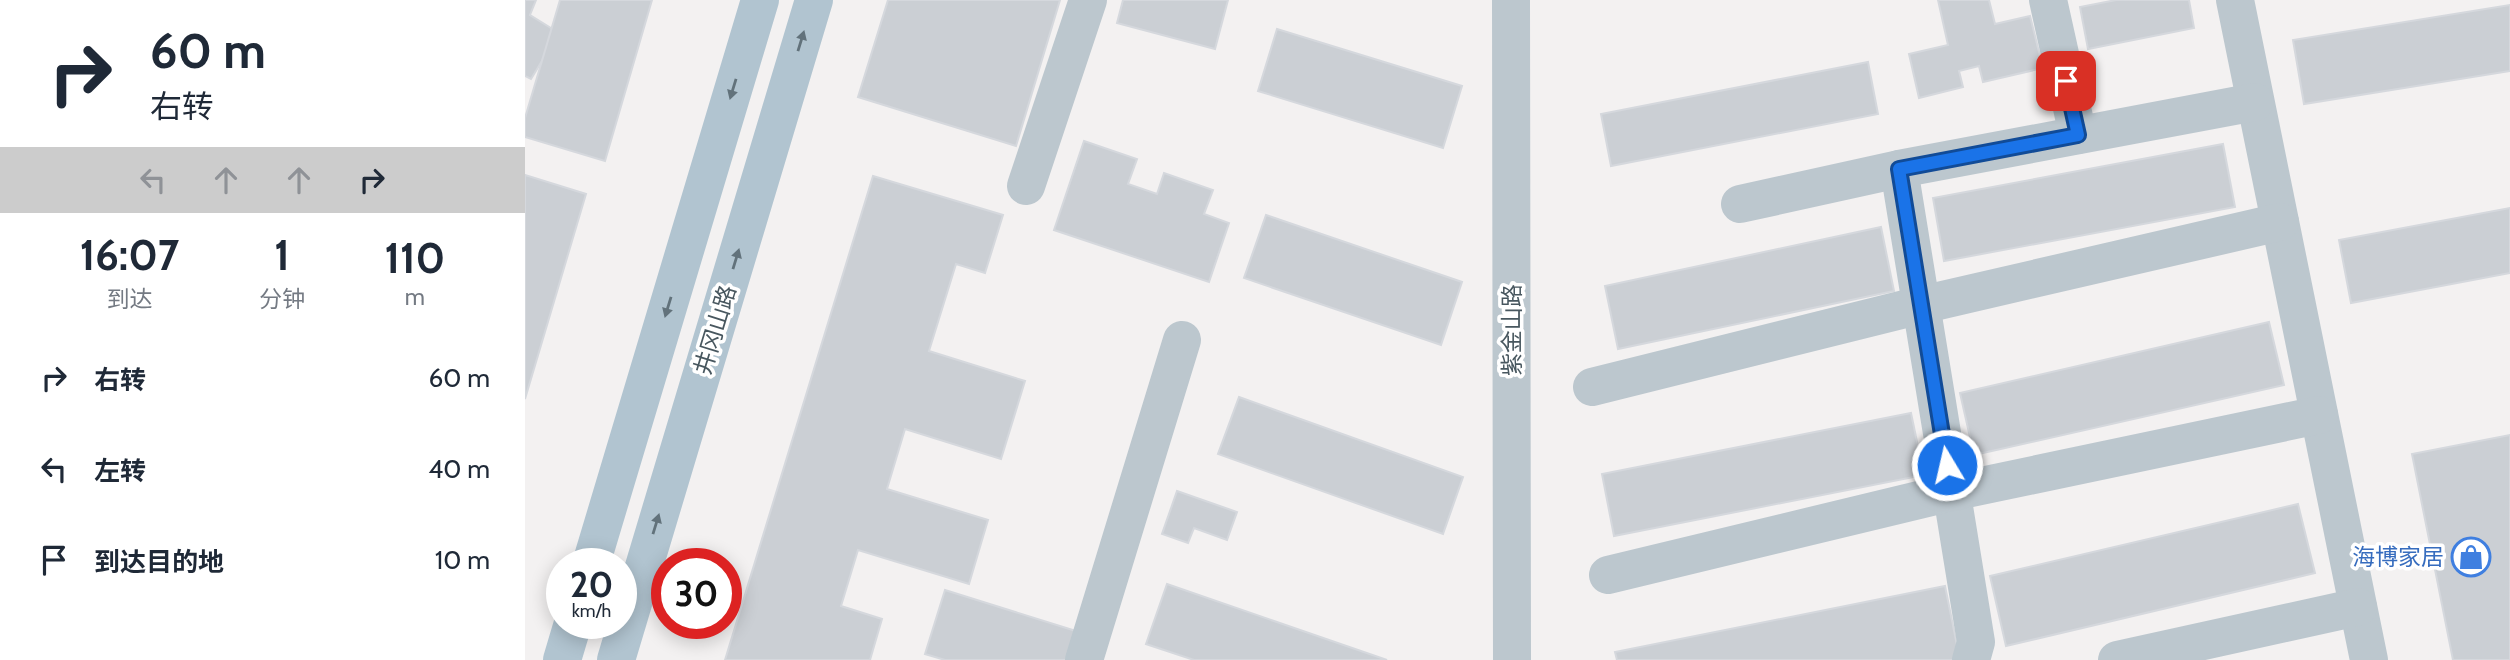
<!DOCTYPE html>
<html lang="zh">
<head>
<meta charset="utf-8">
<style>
  :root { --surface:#fff; --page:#f2f2f3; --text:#1f2937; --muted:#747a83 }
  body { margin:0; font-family:Cabin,"Noto Sans SC",sans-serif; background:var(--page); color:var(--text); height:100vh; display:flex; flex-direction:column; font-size:26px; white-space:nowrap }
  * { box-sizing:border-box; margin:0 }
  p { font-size:23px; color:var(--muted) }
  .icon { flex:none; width:38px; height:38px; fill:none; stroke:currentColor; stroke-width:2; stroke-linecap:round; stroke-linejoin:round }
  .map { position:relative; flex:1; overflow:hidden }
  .drawer { display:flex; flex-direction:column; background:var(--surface); width:525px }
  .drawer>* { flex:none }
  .guide { background:#fff; color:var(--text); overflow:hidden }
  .speed { position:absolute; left:21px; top:548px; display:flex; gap:14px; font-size:35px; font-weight:700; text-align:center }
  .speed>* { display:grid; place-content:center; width:91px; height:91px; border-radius:50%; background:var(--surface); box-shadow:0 4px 18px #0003; line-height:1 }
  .speed small { font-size:18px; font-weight:400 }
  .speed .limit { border:10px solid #d22; background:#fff; color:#111 }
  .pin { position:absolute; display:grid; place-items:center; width:60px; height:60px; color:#fff; margin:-30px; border-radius:14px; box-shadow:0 4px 10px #0006 }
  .me { position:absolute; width:77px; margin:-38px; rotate:351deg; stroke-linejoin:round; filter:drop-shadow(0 0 5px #0008) }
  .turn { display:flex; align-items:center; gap:24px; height:147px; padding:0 35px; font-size:32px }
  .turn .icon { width:91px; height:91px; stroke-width:2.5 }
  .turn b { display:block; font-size:49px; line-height:60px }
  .lanes { display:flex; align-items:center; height:66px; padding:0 35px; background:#0003; justify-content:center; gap:35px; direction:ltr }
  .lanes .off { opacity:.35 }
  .eta { display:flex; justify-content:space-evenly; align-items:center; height:119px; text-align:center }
  .eta b { font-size:42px; font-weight:700; line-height:49px }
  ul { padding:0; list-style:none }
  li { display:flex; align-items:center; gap:21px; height:91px; padding:0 35px }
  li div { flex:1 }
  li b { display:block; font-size:26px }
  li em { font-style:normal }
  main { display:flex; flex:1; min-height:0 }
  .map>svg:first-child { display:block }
</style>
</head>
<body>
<main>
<section class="drawer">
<div class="guide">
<div class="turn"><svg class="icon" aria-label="right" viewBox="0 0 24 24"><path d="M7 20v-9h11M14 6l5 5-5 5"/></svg><div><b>60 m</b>右转</div></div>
<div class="lanes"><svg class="icon off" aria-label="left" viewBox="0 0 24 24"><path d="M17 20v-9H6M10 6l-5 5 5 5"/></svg><svg class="icon off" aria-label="ahead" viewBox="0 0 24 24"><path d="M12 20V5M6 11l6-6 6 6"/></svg><svg class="icon off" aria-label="ahead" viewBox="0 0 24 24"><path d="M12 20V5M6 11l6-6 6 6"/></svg><svg class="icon" aria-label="right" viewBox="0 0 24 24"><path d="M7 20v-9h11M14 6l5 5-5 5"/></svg></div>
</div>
<div class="eta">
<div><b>16:07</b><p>到达</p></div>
<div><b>1</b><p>分钟</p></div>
<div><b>110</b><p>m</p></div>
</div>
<ul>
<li><svg class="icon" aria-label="right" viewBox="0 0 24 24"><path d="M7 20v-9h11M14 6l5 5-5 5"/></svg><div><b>右转</b></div><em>60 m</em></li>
<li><svg class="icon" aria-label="left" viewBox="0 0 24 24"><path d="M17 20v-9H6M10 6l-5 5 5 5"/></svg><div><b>左转</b></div><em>40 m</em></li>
<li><svg class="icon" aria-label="arrive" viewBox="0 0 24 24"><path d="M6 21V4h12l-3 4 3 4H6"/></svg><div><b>到达目的地</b></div><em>10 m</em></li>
</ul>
</section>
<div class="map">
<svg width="1985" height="660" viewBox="0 0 1985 660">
  <rect width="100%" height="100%" fill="#f3f1f1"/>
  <g fill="#cbcfd4" stroke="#d5d8dd" stroke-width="2">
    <path d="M0 0H11L5 15 34 33 6 79 0 76Z"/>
    <path d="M35 0H127L80 161 0 137V118Z"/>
    <path d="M363 0H535L491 146 333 97Z"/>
    <path d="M598 0H703L690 49 592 23Z"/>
    <path d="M1413 0H1464L1470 24 1505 16 1518 68 1458 82 1454 66 1434 71 1438 87 1394 98 1384 54 1423 45Z"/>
    <path d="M1591 0H1664L1669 28 1563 49 1555 7Z"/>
    <path d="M1985 5V71L1779 104 1768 40Z"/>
    <path d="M752 29 937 86 918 148 733 91Z"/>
    <path d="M1343 62 1353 114 1086 166 1076 114Z"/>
    <path d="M559 141 612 159 603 184 632 194 639 173 688 190 679 214 704 223 684 282 529 230Z"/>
    <path d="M1698 144 1710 207 1419 261 1408 198Z"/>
    <path d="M0 175 61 194 0 399Z"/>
    <path d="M348 176 478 215 460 273 431 264 404 351 500 381 476 459 380 429 362 489 463 520 444 584 333 550 316 606 357 619 345 660H200Z"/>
    <path d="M1985 208V273L1826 303 1814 240Z"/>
    <path d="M741 215 937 282 916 345 719 278Z"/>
    <path d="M1356 227 1369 291 1093 349 1080 286Z"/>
    <path d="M1744 322 1759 385 1449 455 1435 393Z"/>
    <path d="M714 397 938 477 918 534 693 454Z"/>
    <path d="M1386 413 1399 475 1089 536 1077 474Z"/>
    <path d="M1985 435V660H1928L1887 454Z"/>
    <path d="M652 491 712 512 702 540 669 528 663 543 637 534Z"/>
    <path d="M1773 504 1790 573 1481 646 1465 576Z"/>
    <path d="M642 584 862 660H669L621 644Z"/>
    <path d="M1420 586 1435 660H1092L1090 652Z"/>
    <path d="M420 590 554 632 545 660H420L400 654Z"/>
  </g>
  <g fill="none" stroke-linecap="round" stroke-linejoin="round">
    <g stroke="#bcc7ce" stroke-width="38">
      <path d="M986 0 987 660"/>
      <path d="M1523 0 1553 135"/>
      <path d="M1710 0 1844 660"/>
      <path d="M1374 169 1451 642 1446 660"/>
      <path d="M501 186 563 0"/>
      <path d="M1215 204 1374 169 1730 102"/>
      <path d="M1067 387 1396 305 1755 222"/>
      <path d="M1083 575 1427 492 1794 415"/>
      <path d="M559 660 657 340"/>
      <path d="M1592 660 1833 607"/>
    </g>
    <g stroke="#b1c4d0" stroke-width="38">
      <path d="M66 564 235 0"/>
      <path d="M37 660 48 623"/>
      <path d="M91 660 289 0"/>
    </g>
  </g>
  <defs><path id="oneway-solid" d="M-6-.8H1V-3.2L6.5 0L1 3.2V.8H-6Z" transform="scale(1.75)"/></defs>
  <g fill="#62727b">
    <use href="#oneway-solid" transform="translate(276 41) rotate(-73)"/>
    <use href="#oneway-solid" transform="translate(208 89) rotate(107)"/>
    <use href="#oneway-solid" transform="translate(211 259) rotate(-73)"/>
    <use href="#oneway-solid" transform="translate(143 307) rotate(107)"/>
    <use href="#oneway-solid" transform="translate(131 524) rotate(-73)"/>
  </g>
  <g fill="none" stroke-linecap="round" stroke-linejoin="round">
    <defs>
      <path id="route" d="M1422 465 1374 169 1553 135 1541 81"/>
    </defs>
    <use href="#route" stroke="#114b97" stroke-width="18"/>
    <use href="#route" stroke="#1a73e8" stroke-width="12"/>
  </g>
  <defs>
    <symbol id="shop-ring" viewBox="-11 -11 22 22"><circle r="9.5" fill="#fff" stroke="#3f7fe0" stroke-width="1.5"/><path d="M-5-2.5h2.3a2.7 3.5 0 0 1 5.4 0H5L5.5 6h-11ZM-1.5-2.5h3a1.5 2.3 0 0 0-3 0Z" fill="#3f7fe0"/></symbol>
  </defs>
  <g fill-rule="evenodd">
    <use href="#shop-ring" x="1924" y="535" width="44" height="44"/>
  </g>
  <g text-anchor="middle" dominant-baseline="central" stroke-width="7" stroke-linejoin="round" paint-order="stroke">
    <g font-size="23" fill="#48575f" stroke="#fff">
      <text transform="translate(190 330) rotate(-73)">井冈山路</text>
      <text transform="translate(987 330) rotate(-90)">紫金山路</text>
    </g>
    <g font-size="23" fill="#366cbe" stroke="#fff" text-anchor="end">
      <text x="1919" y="557">海博家居</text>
    </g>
  </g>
</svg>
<div class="speed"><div>20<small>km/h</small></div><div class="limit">30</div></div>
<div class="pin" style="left:1541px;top:81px;background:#d93025"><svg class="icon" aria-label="arrive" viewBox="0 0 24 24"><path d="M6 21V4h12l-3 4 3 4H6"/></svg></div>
<svg class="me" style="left:1422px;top:465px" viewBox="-20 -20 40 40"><circle r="17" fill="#1a73e8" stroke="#fff" stroke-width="3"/><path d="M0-11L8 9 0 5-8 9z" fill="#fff"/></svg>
</div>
</main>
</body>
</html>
